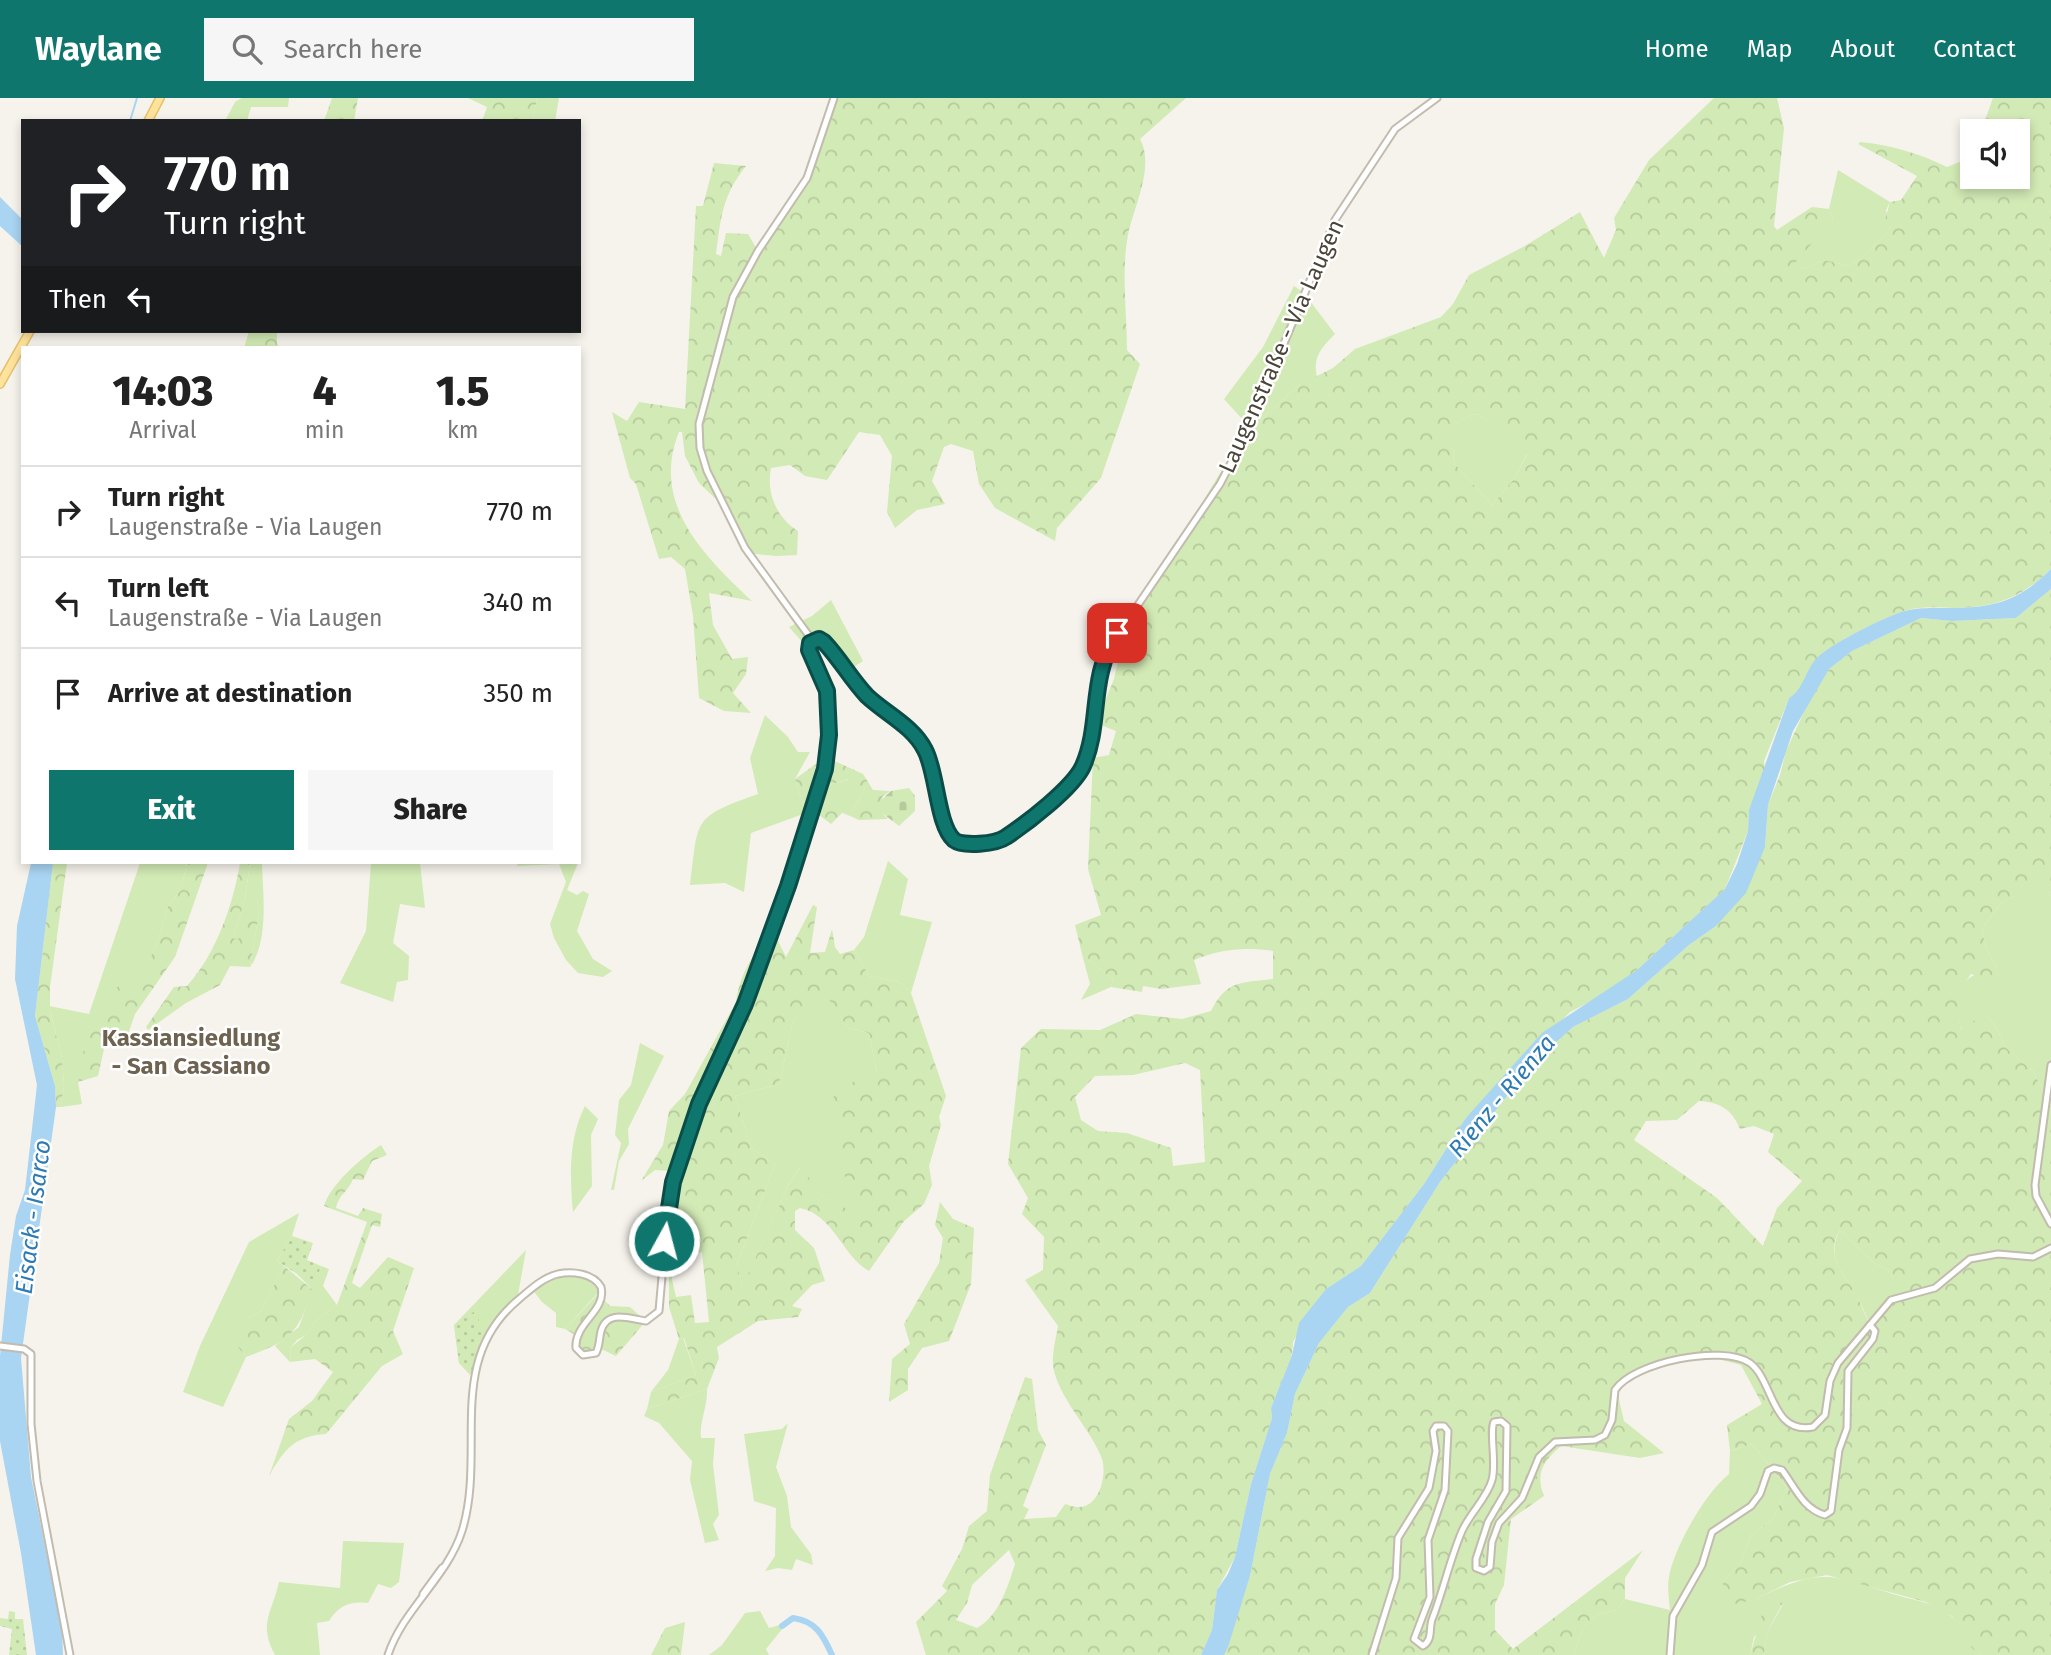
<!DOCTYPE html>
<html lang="en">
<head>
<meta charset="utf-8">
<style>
  :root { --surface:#fff; --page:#f6f6f6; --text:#222; --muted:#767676; --line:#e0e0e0; --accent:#0f766e }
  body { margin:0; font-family:"Fira Sans",sans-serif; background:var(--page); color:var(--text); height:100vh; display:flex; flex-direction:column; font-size:26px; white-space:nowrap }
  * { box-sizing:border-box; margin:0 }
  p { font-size:23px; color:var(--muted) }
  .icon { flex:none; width:38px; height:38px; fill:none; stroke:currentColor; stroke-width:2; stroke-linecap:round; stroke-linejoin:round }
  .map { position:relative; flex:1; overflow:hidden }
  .sheet { position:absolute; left:21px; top:248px; width:560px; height:518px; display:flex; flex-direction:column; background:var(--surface); border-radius:0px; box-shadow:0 4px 10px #0003 }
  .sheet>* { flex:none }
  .banner { position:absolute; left:21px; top:21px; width:560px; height:214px; border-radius:0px; box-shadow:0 4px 10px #0003; background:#202124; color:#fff; overflow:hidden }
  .fabs { position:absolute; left:1960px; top:21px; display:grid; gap:14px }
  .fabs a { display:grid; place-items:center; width:70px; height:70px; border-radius:0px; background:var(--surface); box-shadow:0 4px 10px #0003; font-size:35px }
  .pin { position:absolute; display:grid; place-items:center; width:60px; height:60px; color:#fff; margin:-30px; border-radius:14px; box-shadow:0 4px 10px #0006 }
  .me { position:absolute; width:77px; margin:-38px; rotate:7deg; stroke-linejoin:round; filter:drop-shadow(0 0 5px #0008) }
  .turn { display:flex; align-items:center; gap:24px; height:147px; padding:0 28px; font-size:32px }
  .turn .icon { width:91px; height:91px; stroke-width:2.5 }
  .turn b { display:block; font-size:49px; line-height:60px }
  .then { display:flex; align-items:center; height:66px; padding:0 28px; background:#0003; gap:14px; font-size:26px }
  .eta { display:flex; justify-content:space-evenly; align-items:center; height:119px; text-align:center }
  .eta b { font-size:42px; font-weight:800; line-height:49px }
  .primary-button { display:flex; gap:14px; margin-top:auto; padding:14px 28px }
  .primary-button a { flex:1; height:80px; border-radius:0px; background:var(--accent); color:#fff; font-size:28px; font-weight:800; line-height:80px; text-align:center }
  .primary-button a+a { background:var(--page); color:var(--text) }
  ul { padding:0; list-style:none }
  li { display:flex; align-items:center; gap:21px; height:91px; padding:0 28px; border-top:2px solid var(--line) }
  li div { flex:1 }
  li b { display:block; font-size:26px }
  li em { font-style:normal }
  header { display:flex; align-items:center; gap:42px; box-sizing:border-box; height:98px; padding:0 35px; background:var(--accent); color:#fff }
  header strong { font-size:33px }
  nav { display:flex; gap:38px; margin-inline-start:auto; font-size:24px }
  .search { width:490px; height:63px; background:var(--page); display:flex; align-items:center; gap:18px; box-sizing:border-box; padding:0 24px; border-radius:0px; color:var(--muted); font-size:26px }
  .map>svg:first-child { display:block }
</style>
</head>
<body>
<header>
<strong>Waylane</strong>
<div class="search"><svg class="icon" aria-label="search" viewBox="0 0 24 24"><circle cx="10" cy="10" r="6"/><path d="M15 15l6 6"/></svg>Search here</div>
<nav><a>Home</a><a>Map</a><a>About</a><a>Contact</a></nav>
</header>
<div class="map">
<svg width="2051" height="1557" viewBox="0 0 2051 1557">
  <defs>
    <pattern id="forest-crowns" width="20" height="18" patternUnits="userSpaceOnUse" patternTransform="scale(1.75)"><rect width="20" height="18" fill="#d2eab5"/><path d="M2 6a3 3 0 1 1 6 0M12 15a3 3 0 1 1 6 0" fill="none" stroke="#b6ca9c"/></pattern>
    <pattern id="cemetery-stones" width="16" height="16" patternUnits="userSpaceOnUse" patternTransform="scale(1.75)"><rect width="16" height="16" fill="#d2eab5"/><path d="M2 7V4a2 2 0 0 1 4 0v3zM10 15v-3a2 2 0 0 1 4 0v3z" fill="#b6ca9c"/></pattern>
    <pattern id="park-dots" width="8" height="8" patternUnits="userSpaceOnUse" patternTransform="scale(1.75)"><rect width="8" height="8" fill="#d2eab5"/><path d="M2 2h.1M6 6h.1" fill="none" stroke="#b6ca9c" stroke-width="1.8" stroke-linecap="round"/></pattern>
  </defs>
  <rect width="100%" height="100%" fill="#f6f3ec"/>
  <g fill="#d2eab5">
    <path d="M242 0H289L288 9H251L247 23H225L235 4Z"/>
    <path d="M537 0H559L555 23H533Z"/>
    <path d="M1838 72 1890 104 1886 112 1890 130 1867 156 1849 168 1825 162 1802 171 1794 165 1833 121 1829 111Z"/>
    <path d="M1294 188 1304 195 1335 236C1322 249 1312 259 1317 279L1299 287 1242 339 1236 331 1243 322 1224 301 1263 249Z"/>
    <path d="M1479 316 1527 356 1514 381 1492 407 1454 365 1453 351 1443 340C1453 327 1462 318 1479 316Z"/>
    <path d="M831 502 863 563 846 574 823 544 805 547 789 529 812 518Z"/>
    <path d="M765 617 788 639 798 654H810L795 681 806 715 751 735 744 794 725 785 690 787C699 720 691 720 758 696L750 660Z"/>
    <path d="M849 681 865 690 850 718 820 706 830 687Z"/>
    <path d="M888 763 908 781 900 817 932 824 911 895 899 884 869 878 854 852 864 839Z"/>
    <path d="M140 765H187L181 792 168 808 158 843 140 883 103 926 78 984 82 1006 61 1009 64 988 62 960 49 908 89 916Z"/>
    <path d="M250 765H262C263 797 269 843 250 869L259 814 256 796 238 843 233 840 245 801Z"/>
    <path d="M371 765H420L425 810 400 806 393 845 409 858 408 882 397 884 393 904 340 885 366 833Z"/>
    <path d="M518 765H578L567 792 577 797 583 793 589 796 577 833 593 861 612 873 603 879 578 875 566 862 554 840 550 826 566 784 559 766 517 768Z"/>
    <path d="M2038 786 2051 798V1008L2033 973 2005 949 1997 930 1986 917 1961 931C1952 892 1958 878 1997 870L1986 850 1982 831 2002 804Z"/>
    <path d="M1082 856 1113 882 1111 889 1081 902 1090 886Z"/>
    <path d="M826 896 848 930 869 935 877 975 848 1038 870 1124 821 1098 800 1069 789 1086 742 1191 737 1166 775 1066 751 1050 735 998 779 986 793 923Z"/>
    <path d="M640 945 664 958 628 1031 629 1046 619 1063 614 1092H611L621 1045 615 1037 619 1002 631 987Z"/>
    <path d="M585 1008 598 1021 591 1037 592 1088 573 1114C570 1078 568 1042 585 1008Z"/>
    <path d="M299 1115 292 1138 277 1163 284 1168 261 1213 227 1234 246 1259 223 1309 183 1294 200 1248 249 1144Z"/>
    <path d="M1840 1132 1875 1166 1890 1173 1901 1197 1870 1227C1866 1217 1862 1207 1856 1197 1844 1173 1825 1161 1840 1132Z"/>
    <path d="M526 1152 518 1197 521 1200C496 1224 479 1243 474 1279L459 1265 454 1227Z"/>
    <path d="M321 1168 329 1171 323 1188 337 1207 316 1222 306 1237 297 1242 291 1249 290 1264 275 1248 299 1229Z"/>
    <path d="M554 1177H585L599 1184 601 1202 597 1196 565 1231 556 1229V1215L542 1204 532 1191Z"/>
    <path d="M683 1240 696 1277 651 1294 668 1272 679 1241Z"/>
    <path d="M707 1291C708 1308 699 1324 701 1340H715L713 1366 719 1417 713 1426 719 1442 705 1445 690 1382 692 1363 659 1325 644 1318 647 1311Z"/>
    <path d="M788 1325 776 1369 787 1398 791 1429 811 1456 813 1467 796 1461 792 1472 778 1470 765 1473 775 1458 776 1410 754 1403 744 1336 782 1331Z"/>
    <path d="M1752 1346 1787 1390 1772 1422 1751 1437 1741 1464 1723 1484 1756 1501C1822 1469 1829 1476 1896 1497 1915 1503 1936 1504 1951 1518 1964 1529 1967 1546 1980 1557H1764L1767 1535 1783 1506 1754 1539 1750 1557H1574C1583 1528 1585 1517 1617 1512L1625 1501 1670 1512C1669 1501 1667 1489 1669 1479 1674 1449 1706 1394 1729 1376L1730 1353Z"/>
    <path d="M343 1443 404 1445 399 1484 391 1490 378 1486 368 1505C350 1503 339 1507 329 1523L317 1525 320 1557H275C258 1525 272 1515 279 1484L340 1490Z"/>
    <path d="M760 1513 769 1530 787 1525 766 1551 769 1557H709L722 1547 745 1515Z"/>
  </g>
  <g fill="url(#forest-crowns)" fill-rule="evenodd">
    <path d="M332 0H358L354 23H324Z"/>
    <path d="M468 0H537L533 23H482L487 9Z"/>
    <path d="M838 0H1186L1140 41C1155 68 1134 108 1128 137 1121 173 1127 215 1127 252L1140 266 1101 380 1057 430 1055 443 995 410 979 386 973 353 951 346 944 349 932 383 945 406 917 412 895 430 887 414 892 358 880 337 859 334 827 382 805 378 790 367 771 370C766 396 777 420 798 433L797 457 776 458 745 455 718 403 699 385 685 358 682 334H679C650 406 705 459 752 503L709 495 713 527 732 561 748 559 746 576 733 595 751 615 724 613 699 600 693 518 685 471 671 459 659 461 636 386 630 380 612 314 627 323 639 304 685 311 696 108H703L714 65 746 68C722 98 721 119 716 156L721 158 726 135 748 136 758 153 811 71Z"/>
    <path d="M1714 0H1777L1784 30 1774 128 1777 132 1812 109 1829 111 1833 121 1795 165 1802 171 1825 162 1849 168 1867 156 1890 130 1885 122 1890 104 1901 102 1917 78 1858 46 1860 44C1891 47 1918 55 1947 69L1962 63 1972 46V79H2018V33H1981L1993 0H2051V471C2023 499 1994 510 1955 510 1937 509 1918 508 1901 514 1889 518 1843 540 1834 548 1818 561 1804 592 1789 600L1764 663 1765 673 1749 712 1748 733 1725 791 1637 872 1601 898 1570 914 1465 1021 1424 1086 1361 1168 1326 1191 1314 1207 1293 1244 1292 1257 1271 1310 1272 1320 1251 1386 1235 1459 1217 1492 1212 1532 1201 1557H926L916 1524 947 1493 942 1488 962 1451 969 1428 987 1413 990 1377 1025 1279 1032 1281 1038 1332 1046 1347 1023 1408 1029 1411 1024 1421 1056 1419 1065 1406C1069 1407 1076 1410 1080 1409 1100 1408 1107 1376 1102 1361 1093 1334 1055 1296 1053 1266 1052 1254 1056 1240 1058 1228L1025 1182 1043 1172 1044 1139 1022 1116 1028 1100 1008 1066 1021 950 1041 931 1100 932 1136 916 1182 921 1211 913C1227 882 1241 885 1273 881V853C1244 849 1222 851 1194 862L1201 886 1161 891 1143 888 1142 894 1111 889 1113 882 1082 856 1075 827 1101 817 1088 771 1093 660 1109 657 1116 633 1096 625 1114 581 1125 532 1242 339 1299 287 1333 270 1355 251 1441 219 1453 206 1469 177 1523 149 1580 114 1604 160 1616 132 1614 120 1649 62ZM1479 316 1527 357 1514 381 1492 407 1454 365 1453 351 1444 340C1453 327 1462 318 1479 316ZM1185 965 1200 972 1205 1064 1173 1068 1171 1050 1127 1035 1098 1033 1081 1022 1075 999 1095 978 1133 977ZM1009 1452 1015 1466C1008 1488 999 1518 977 1530L956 1522 967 1505 972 1487Z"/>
    <path d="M249 233H277V246L280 250H244Z"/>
    <path d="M2051 491V798L2038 787 2002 804 1982 831 1986 850 1997 870 1992 883 1971 876C1957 893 1956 909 1961 931L1985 916 1997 930 2005 949 2033 973 2051 1008V1557H1980L1972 1550 1952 1518 1926 1504 1827 1477 1790 1484 1756 1501 1722 1509 1723 1484 1741 1464 1751 1437 1772 1422 1787 1390 1752 1346 1730 1353 1727 1327 1762 1306 1741 1267 1706 1258 1650 1267 1617 1293 1624 1323 1664 1355 1640 1360 1561 1348C1543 1363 1535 1376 1544 1398L1511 1421 1504 1487 1495 1506V1532L1513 1551 1643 1452 1625 1480V1501L1617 1512C1585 1517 1583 1528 1574 1557H1224L1250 1478 1270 1376 1287 1335 1295 1296 1319 1245 1348 1209 1370 1195 1440 1084 1531 967 1573 929 1628 901 1689 847 1716 828 1765 749 1768 707 1780 677 1786 653 1809 603 1829 571 1852 553 1921 520 1952 523 2016 520ZM1699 1003C1719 1004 1732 1011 1740 1031L1754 1028 1774 1036 1768 1054 1802 1083 1777 1110 1763 1148 1717 1100 1634 1042 1646 1023 1677 1022ZM1840 1132 1875 1166 1890 1173 1900 1197 1883 1209 1870 1227C1865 1217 1861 1206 1856 1196 1844 1175 1824 1157 1840 1132Z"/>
    <path d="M826 659 863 676 873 692 890 693 882 699V715L888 721 859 722 850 718 865 690 848 681 830 687 821 706 843 714 831 726 815 714 806 715 795 681Z"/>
    <path d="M53 765H67L50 889V913L62 960 64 988 61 1009H56L55 988 35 918Z"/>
    <path d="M187 765H208L175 859 135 916 127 939 106 942 98 978 78 984C82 968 81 950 91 936 95 929 106 922 113 911L107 902 114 889H123L129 876 140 882 158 843 168 808 181 792Z"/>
    <path d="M240 765H250L245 801 233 840 238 842 256 794 259 814 250 869 230 868 220 887 186 905 148 932 146 929 174 889 187 888C216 856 233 807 240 765Z"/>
    <path d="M813 807 817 809 810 855 825 854 832 831 835 849 840 856 854 852 869 878 899 884 911 895 946 998 939 1019 941 1027 929 1068 932 1087 924 1106 904 1123 869 1173C842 1158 834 1117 800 1110L795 1113V1132L814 1150 825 1183 812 1187 792 1208 802 1211 798 1219 758 1223 717 1249 719 1260 707 1291 647 1311 651 1294 696 1277 684 1240 679 1241 669 1209V1168L676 1199 691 1197 695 1225 709 1224 702 1154 673 1159 653 1169 670 1073 655 1072 641 1083 663 1047 669 1013 685 996 736 904C739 880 754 848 775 837L786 859ZM826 897 848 930 869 935 877 975 861 978 824 1006 847 1037 838 1041 847 1090 869 1122 821 1098 801 1068 789 1086 742 1190 737 1166 775 1066 751 1050 735 998 779 986 793 923Z"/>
    <path d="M381 1047 387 1057 372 1063 363 1082 353 1081C348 1094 339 1096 336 1110L358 1118 363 1110 382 1116 380 1129 372 1127 352 1185 360 1190 388 1159 414 1170 393 1233 403 1256 382 1268 326 1336C294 1338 284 1352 269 1378L289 1321 312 1303 333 1274 315 1261 290 1264 291 1249 306 1237 316 1222 337 1207 367 1124 324 1108C330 1087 362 1059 381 1047Z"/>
    <path d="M940 1104 953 1121 974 1130 971 1186 949 1243 922 1250 908 1271V1292L889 1304 892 1261 910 1246 904 1226 939 1165 943 1140 935 1127Z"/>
    <path d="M284 1168 313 1192C296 1237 292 1242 246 1259L226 1234 261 1213Z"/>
    <path d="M598 1196 610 1208 630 1209 646 1223 616 1258 599 1250 596 1255 579 1254 577 1238 565 1231Z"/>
    <path d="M1783 1504 1767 1535 1764 1557H1750L1763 1513Z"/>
    <path d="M685 1524 681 1557H651L665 1530Z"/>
  </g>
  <path fill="url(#cemetery-stones)" d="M909 690 915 698V713L899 728 882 715 880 703 891 693Z"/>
  <g fill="url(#park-dots)">
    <path d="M292 1138 313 1145 307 1162 321 1168 313 1192 297 1176 277 1163Z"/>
    <path d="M475 1213 484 1235 470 1277 459 1265 454 1227Z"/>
    <path d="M9 1513 15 1514V1521H23L27 1557H9L12 1531 0 1528V1520L8 1521Z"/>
  </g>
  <g fill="#a9d4f2">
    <path d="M0 99 23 122V149L0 128Z"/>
    <path d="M2051 471V491L2016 520 1952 523 1921 520 1852 553 1829 571 1793 633 1768 707 1765 749 1746 795 1716 828 1689 847 1628 901 1573 929 1531 967 1440 1084 1370 1195 1348 1209 1319 1245 1295 1296 1287 1335 1270 1376 1250 1478 1228 1549 1224 1557H1201L1212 1532 1217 1492 1228 1476 1235 1459 1251 1386 1272 1320 1271 1310 1292 1257 1299 1225 1326 1191 1361 1168 1424 1086 1465 1021 1542 935 1637 872 1725 791 1737 766 1748 733 1749 712 1789 600C1804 591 1805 573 1816 561 1830 546 1881 521 1901 514 1916 509 1933 510 1949 510 1994 510 2019 503 2051 471Z"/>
    <path d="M31 765H53L35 918 55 988 56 1009 21 1260 31 1379 62 1532 63 1557H36L21 1455 0 1343V1258L10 1157 16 1118 25 1092 37 987 15 881 17 828Z"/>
  </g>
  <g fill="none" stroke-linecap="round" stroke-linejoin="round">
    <path stroke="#a9d4f2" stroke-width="2" d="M130 23 137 0"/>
    <path stroke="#a9d4f2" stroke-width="6" d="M782 1528 793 1520C816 1523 823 1537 832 1557"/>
    <defs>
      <g id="minor">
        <path d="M812 542 824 543 866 596 920 643 931 665 947 731 957 744 1002 741 1069 688 1082 670 1087 656 1096 587 1106 554 1220 386 1249 330 1335 122 1395 31 1437 0"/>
        <path d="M812 542 745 450 707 373 700 350 699 326 733 199 758 153 807 80 834 0"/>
        <path d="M2051 967 2035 1087 2036 1098 2051 1126"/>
        <path d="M0 1248 24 1251 31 1256V1326L37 1383 70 1557"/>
        <path d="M423 1496 442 1470"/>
        <path d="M388 1557C403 1511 447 1480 462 1433 487 1353 444 1264 518 1202 530 1192 542 1180 558 1176 572 1173 593 1175 601 1189 607 1213 574 1225 576 1250L583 1257 596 1255C600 1247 599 1241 601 1233 607 1211 630 1221 646 1223L659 1213 668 1110 676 1075 699 1006 745 906 788 788 825 671 829 637 827 593 809 552 812 542"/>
        <path d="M1372 1557 1396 1480 1398 1440 1429 1390 1436 1353 1433 1333 1436 1328H1444L1448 1333 1445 1392 1428 1442 1430 1499 1414 1541 1423 1548C1434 1541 1428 1529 1433 1519 1444 1490 1450 1461 1462 1433 1470 1415 1487 1400 1492 1382 1497 1365 1489 1333 1494 1324L1501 1323 1507 1328 1506 1393 1488 1424 1476 1461V1470L1484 1473 1490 1469 1492 1444 1499 1425 1522 1400 1539 1359 1555 1344 1595 1342 1605 1337 1612 1322 1615 1292C1634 1264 1722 1246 1750 1265 1774 1283 1771 1337 1813 1329L1825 1317 1830 1283 1838 1265 1891 1202 1935 1190 1970 1161 1998 1156 2033 1159 2051 1150"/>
        <path d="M1670 1557 1673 1518 1702 1467 1712 1434 1751 1408 1760 1396 1768 1373 1774 1370 1782 1372C1795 1389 1803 1411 1825 1417L1831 1413 1839 1352 1847 1330 1848 1273 1873 1241 1875 1233 1870 1227"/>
      </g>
      <g id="major">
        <path d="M148 23 160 0"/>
        <path d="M0 286 30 233"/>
      </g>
    </defs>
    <use href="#minor" stroke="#c2bbae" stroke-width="9"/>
    <use href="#major" stroke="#e6c16a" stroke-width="10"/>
    <use href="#minor" stroke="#fff" stroke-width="5"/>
    <use href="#major" stroke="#ffe39c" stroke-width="7"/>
  </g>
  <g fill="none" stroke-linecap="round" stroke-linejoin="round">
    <defs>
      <path id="route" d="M664 1143 673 1084 699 1006 745 906 788 788 825 671 829 637 827 593 809 552 810 545 819 541 824 544C840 561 851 581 867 598 886 616 913 628 925 652 937 674 937 727 954 742 963 749 996 746 1006 739 1027 725 1073 690 1083 668 1102 624 1088 581 1117 535"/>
    </defs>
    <use href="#route" stroke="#0a4d48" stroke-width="18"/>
    <use href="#route" stroke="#0f766e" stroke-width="12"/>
  </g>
  <g text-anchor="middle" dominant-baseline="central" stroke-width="5" stroke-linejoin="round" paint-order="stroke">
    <g font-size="23" fill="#4b4439" stroke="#fff">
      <text transform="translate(1281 248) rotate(-66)">Laugenstraße - Via Laugen</text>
    </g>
    <g font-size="24" font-weight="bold" fill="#6e6250" stroke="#fff">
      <text x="191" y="940">Kassiansiedlung<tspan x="191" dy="28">- San Cassiano</tspan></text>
    </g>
    <g font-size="24" font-style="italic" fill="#2e7ab2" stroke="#fff">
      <text transform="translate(1502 998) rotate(-50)">Rienz - Rienza</text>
      <text transform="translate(33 1119) rotate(-83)">Eisack - Isarco</text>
    </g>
  </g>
</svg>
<div class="fabs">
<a><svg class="icon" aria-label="sound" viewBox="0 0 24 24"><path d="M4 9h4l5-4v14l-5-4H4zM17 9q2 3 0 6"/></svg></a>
</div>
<div class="pin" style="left:1117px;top:535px;background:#d93025"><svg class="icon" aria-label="arrive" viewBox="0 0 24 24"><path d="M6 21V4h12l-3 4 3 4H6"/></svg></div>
<svg class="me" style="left:664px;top:1143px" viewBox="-20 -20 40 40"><circle r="17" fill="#0f766e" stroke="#fff" stroke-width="3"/><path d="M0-11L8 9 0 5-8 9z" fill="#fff"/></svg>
<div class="banner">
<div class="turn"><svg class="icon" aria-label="right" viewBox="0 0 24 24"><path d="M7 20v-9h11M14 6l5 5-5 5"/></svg><div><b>770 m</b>Turn right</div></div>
<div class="then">Then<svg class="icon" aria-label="left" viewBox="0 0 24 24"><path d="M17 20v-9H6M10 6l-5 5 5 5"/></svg></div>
</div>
<section class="sheet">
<div class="eta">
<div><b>14:03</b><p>Arrival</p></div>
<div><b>4</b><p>min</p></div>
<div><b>1.5</b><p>km</p></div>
</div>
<ul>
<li><svg class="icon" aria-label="right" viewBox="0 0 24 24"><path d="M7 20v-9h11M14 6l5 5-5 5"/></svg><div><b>Turn right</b><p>Laugenstraße - Via Laugen</p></div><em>770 m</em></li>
<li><svg class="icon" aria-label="left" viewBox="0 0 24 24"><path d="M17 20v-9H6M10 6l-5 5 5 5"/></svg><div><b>Turn left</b><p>Laugenstraße - Via Laugen</p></div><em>340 m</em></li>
<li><svg class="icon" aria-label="arrive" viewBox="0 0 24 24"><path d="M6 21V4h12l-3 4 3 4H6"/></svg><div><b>Arrive at destination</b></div><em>350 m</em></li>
</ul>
<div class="primary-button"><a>Exit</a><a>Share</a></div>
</section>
</div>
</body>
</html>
